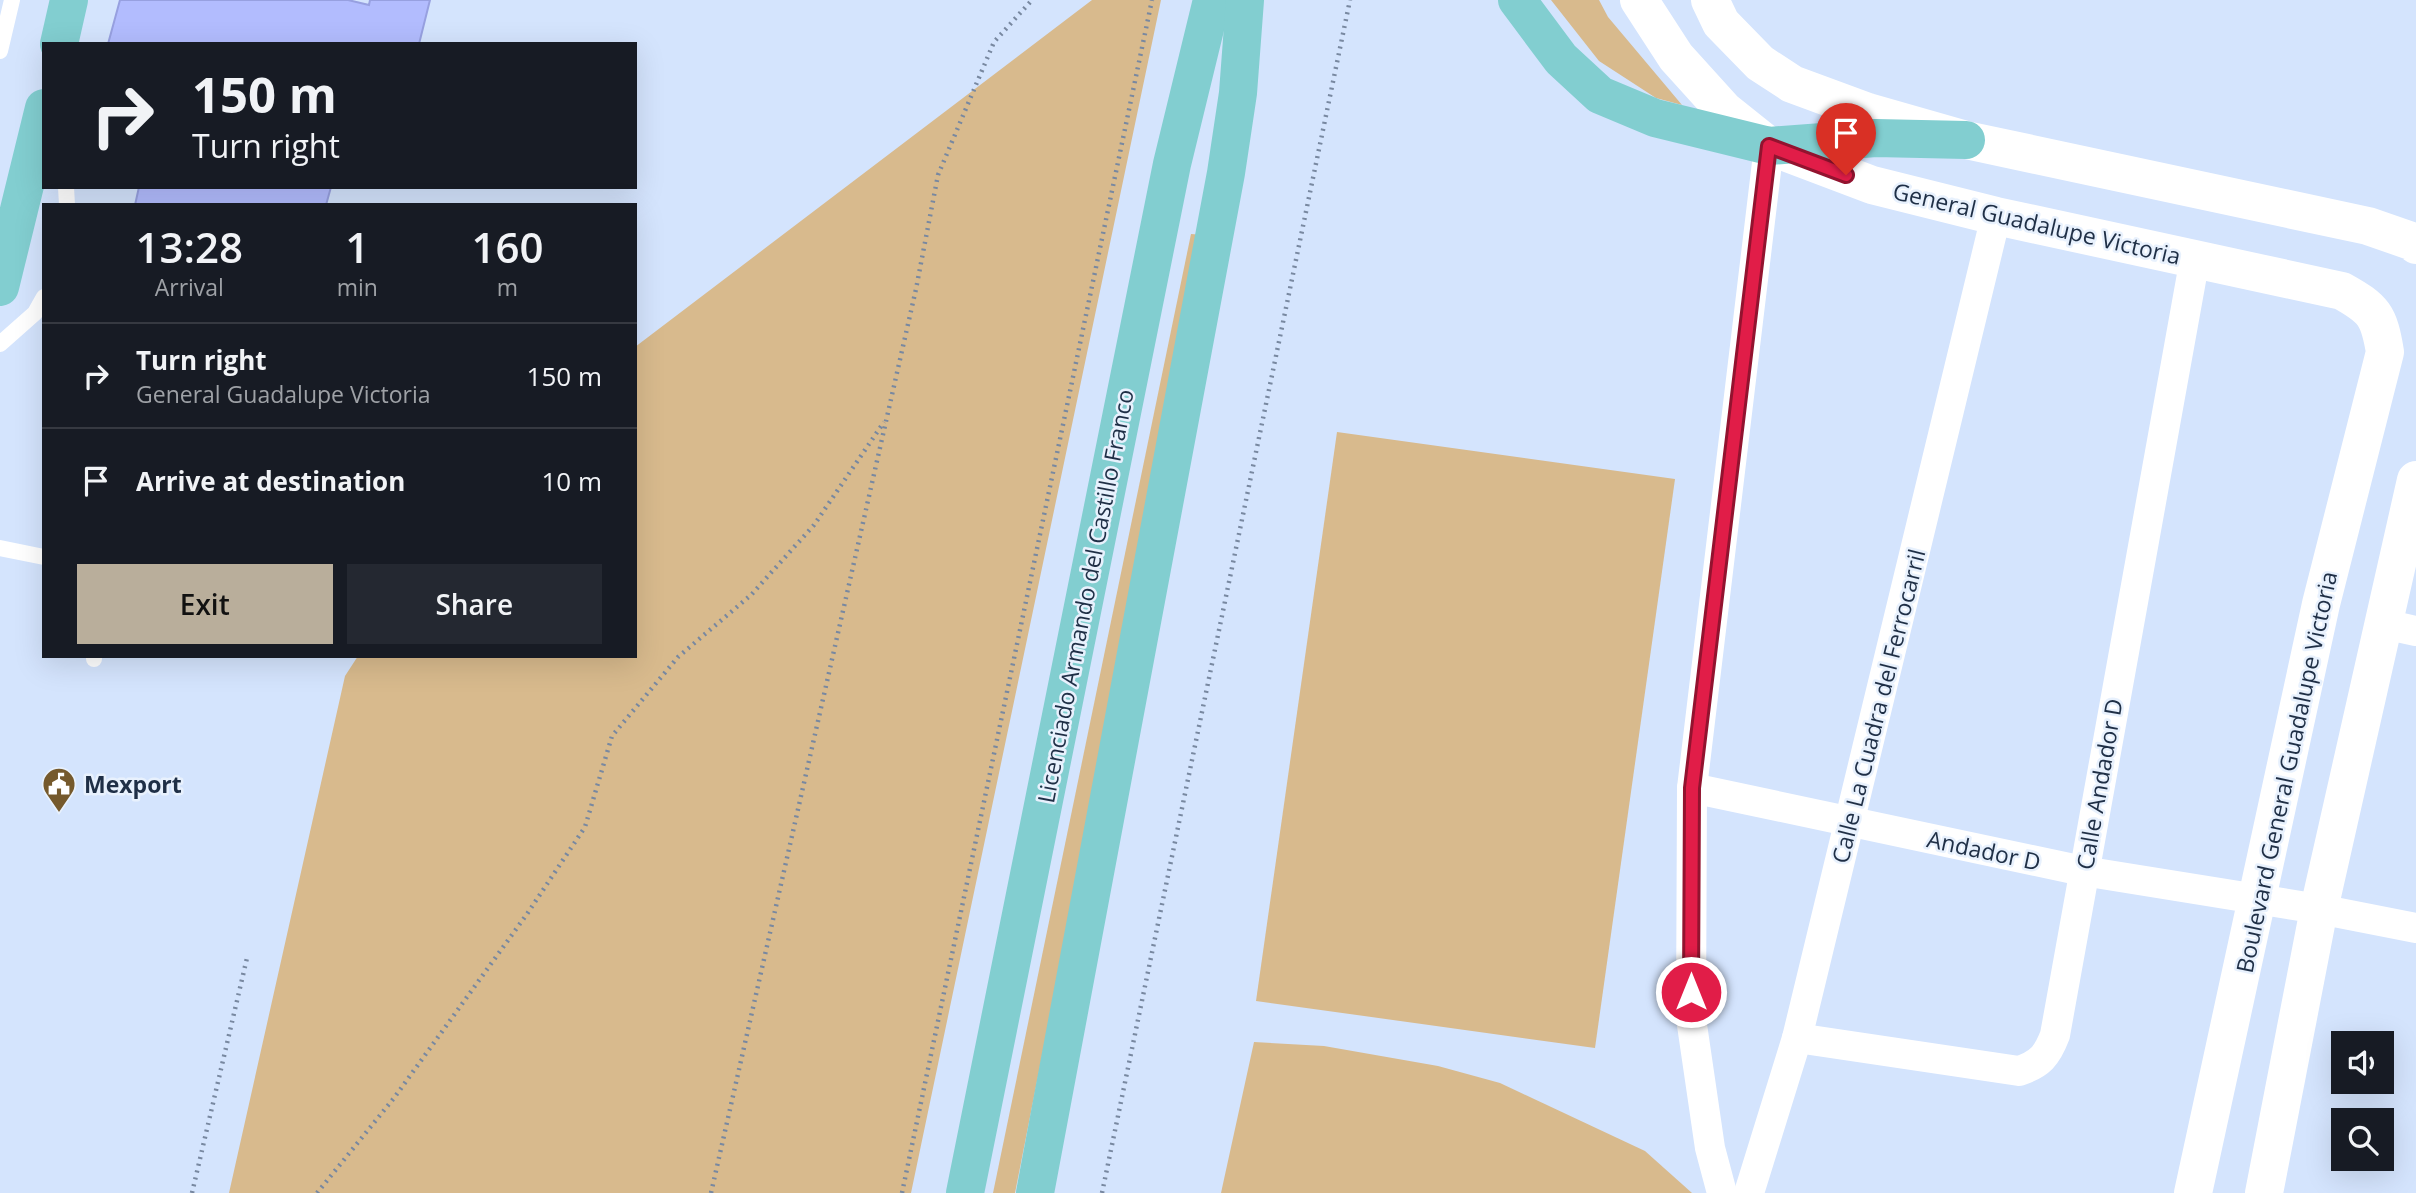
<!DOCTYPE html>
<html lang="en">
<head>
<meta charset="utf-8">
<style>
  :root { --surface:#171b24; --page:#242831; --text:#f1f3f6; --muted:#9ea1a6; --line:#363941; --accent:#b9ae9b }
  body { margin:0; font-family:"Open Sans",sans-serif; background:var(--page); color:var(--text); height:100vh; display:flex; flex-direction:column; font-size:26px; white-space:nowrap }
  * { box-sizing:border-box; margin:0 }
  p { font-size:23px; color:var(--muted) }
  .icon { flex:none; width:38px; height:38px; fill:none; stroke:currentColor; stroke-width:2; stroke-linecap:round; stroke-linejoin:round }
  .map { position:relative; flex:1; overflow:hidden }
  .panel { position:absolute; left:42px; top:203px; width:595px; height:455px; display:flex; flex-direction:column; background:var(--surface); border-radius:0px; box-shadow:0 7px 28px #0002 }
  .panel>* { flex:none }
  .hud { position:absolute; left:42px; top:42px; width:595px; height:147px; border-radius:0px; box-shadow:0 7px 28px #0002; background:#171b24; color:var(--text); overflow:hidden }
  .fabs { position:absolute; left:2331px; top:1031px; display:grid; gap:14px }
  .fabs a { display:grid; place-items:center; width:63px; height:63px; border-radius:0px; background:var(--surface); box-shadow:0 7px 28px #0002; font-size:35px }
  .pin { position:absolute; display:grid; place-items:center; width:60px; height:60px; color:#fff; margin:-72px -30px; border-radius:50% 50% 50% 0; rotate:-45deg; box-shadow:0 0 7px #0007 }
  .pin .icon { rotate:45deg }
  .me { position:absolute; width:77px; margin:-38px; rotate:0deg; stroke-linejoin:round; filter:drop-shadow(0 0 5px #0008) }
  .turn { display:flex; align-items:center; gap:24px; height:147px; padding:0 35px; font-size:32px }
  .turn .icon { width:91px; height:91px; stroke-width:2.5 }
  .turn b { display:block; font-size:49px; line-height:60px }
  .eta { display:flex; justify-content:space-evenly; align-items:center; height:119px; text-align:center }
  .eta b { font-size:42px; font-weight:600; line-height:49px }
  .action { display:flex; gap:14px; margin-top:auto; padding:14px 35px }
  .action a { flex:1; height:80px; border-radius:0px; background:var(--accent); color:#111; font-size:28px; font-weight:600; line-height:80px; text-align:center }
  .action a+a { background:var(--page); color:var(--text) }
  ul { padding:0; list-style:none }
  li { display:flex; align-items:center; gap:21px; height:105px; padding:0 35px; border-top:2px solid var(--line) }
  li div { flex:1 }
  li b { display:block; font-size:26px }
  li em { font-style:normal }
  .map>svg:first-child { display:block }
</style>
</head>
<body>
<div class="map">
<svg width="2416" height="1193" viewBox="0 0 2416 1193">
  <rect width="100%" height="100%" fill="#d4e4fd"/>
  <g fill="#d8ba8d">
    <path d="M1092 0H1161L911 1193H229L345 676 358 656H635V347Z"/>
    <path d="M1551 0H1599L1608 17 1682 105 1656 98 1599 61Z"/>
    <path d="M1191 234 1204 235 1015 1193H993Z"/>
    <path d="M1337 432 1675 479 1595 1048 1256 1001Z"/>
    <path d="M1254 1042 1324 1046 1438 1066 1500 1083 1645 1151 1692 1193H1221Z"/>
  </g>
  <g fill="#b2bcfe" stroke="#97a0e0" stroke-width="2">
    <path d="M120 0H348L369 5 370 0H430L419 44H108Z"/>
    <path d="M139 187H331L326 205H135Z"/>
  </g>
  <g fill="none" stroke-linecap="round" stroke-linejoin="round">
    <g stroke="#7888a0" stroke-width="4.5" stroke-dasharray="2 5" stroke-linecap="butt">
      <path d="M192 1193 247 958"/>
      <path d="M317 1193 394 1098 527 914 585 827 612 736 678 657 751 595 814 525 884 422"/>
      <path d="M711 1193 916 289 938 175 994 42 1032 0"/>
      <path d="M902 1193 1152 0"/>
      <path d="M1102 1193 1350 0"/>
    </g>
    <g stroke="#fff" stroke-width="16">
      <path d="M0 51 12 0"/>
      <path d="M66 187 67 205"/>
      <path d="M0 344 35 313 44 297"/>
      <path d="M0 548 44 557"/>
      <path d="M94 659V656"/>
    </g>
    <g stroke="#fff" stroke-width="30">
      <path d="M2384 624 2416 631"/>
      <path d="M1692 788 2083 871 2319 909 2416 928"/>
      <path d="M1797 1038 2019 1071C2040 1064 2047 1056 2055 1035L2195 258"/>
      <path d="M1722 1193 1710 1148 1691 1018 1692 788 1769 146"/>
      <path d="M1749 1193 1797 1038 1996 216"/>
    </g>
    <g stroke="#fff" stroke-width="38">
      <path d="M1639 0 1676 57 1724 110 1769 146 1872 185 1996 216 2342 291C2374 309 2379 315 2385 352L2321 604 2193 1193"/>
      <path d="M1710 0 1721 23 1760 63 1792 84 1868 112 1966 140 2368 226 2411 241 2416 245"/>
      <path d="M2264 1193 2319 909 2416 480"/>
    </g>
    <g stroke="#82ced0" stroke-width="38">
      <path d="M1517 0 1561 59 1600 95 1655 118 1769 146 1876 138 1966 140"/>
      <path d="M59 44 69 0"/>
      <path d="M0 287 44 108"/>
      <path d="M965 1193 1172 164 1212 0"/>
      <path d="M1035 1193 1226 173 1238 93 1245 0"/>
    </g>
  </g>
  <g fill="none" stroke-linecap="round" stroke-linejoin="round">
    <defs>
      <path id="route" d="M1691 992 1692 788 1769 146 1846 175"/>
    </defs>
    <use href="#route" stroke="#92132f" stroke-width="18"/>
    <use href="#route" stroke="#e11d48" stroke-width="12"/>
  </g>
  <defs>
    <symbol id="civic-pin" viewBox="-11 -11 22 30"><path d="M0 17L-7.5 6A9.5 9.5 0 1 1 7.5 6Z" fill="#75592c" stroke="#e8f1fd"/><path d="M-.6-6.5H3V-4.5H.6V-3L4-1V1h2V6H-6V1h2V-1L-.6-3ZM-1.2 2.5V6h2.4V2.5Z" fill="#fff"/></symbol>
  </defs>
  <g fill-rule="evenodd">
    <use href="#civic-pin" x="40" y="765" width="38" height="52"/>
  </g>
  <g text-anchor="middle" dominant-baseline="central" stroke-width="5" stroke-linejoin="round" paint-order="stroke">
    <g font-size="23" fill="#1f2f46" stroke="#e8f1fd">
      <text transform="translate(2037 223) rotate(13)">General Guadalupe Victoria</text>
      <text transform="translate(1085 596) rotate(-79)">Licenciado Armando del Castillo Franco</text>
      <text transform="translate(1878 706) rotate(-76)">Calle La Cuadra del Ferrocarril</text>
      <text transform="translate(2286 772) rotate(-78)">Boulevard General Guadalupe Victoria</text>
      <text transform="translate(2099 784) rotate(-80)">Calle Andador D</text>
      <text transform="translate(1984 850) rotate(12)">Andador D</text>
    </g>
    <g font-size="23" font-weight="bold" fill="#1f2f46" stroke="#e8f1fd" text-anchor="start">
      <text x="84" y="784">Mexport</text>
    </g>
  </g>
</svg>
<div class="fabs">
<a><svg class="icon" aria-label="sound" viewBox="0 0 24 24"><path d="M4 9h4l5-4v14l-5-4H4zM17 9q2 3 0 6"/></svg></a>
<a><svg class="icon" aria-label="search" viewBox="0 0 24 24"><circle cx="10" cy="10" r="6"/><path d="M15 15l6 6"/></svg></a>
</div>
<div class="pin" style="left:1846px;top:175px;background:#d93025"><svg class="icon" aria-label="arrive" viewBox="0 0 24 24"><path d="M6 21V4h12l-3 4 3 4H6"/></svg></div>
<svg class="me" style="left:1691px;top:992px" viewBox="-20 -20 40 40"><circle r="17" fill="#e11d48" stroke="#fff" stroke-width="3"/><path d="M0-11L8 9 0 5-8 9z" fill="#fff"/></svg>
<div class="hud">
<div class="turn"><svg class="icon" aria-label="right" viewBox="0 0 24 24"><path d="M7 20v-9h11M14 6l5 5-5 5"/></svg><div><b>150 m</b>Turn right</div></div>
</div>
<section class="panel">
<div class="eta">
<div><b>13:28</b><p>Arrival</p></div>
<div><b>1</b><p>min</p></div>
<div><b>160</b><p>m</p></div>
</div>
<ul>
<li><svg class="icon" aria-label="right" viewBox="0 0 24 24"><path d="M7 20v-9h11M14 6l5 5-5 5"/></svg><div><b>Turn right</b><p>General Guadalupe Victoria</p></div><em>150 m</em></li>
<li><svg class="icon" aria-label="arrive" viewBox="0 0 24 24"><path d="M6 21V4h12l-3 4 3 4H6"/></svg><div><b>Arrive at destination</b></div><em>10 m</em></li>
</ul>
<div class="action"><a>Exit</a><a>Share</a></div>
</section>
</div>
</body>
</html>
